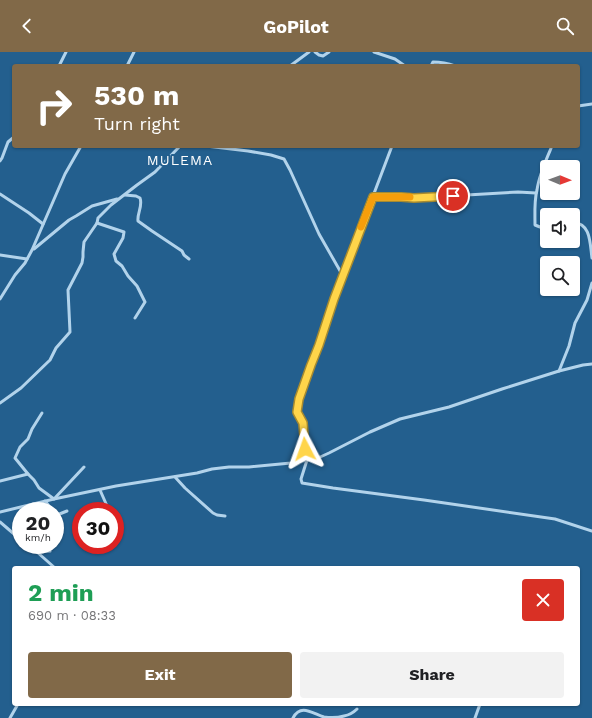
<!DOCTYPE html>
<html lang="en">
<head>
<meta charset="utf-8">
<style>
  :root { --surface:#fff; --page:#f2f2f2; --text:#202124; --muted:#757577; --accent:#816948 }
  body { margin:0; font-family:"Work Sans",sans-serif; background:var(--page); color:var(--text); height:100vh; display:flex; flex-direction:column; font-size:15px; white-space:nowrap }
  * { box-sizing:border-box; margin:0 }
  p { font-size:13px; color:var(--muted) }
  .icon { flex:none; width:22px; height:22px; fill:none; stroke:currentColor; stroke-width:2; stroke-linecap:round; stroke-linejoin:round }
  .map { position:relative; flex:1; overflow:hidden }
  .side { position:absolute; left:12px; top:514px; width:568px; height:140px; display:flex; flex-direction:column; background:var(--surface); border-radius:4px; box-shadow:0 1px 3px #0004 }
  .side>* { flex:none }
  .banner { position:absolute; left:12px; top:12px; width:568px; height:84px; border-radius:4px; box-shadow:0 1px 3px #0004; background:#816948; color:#fff; overflow:hidden }
  .needle { width:26px; rotate:91deg }
  .tools { position:absolute; left:540px; top:108px; display:grid; gap:8px }
  .tools a { display:grid; place-items:center; width:40px; height:40px; border-radius:4px; background:var(--surface); box-shadow:0 1px 3px #0004; font-size:20px }
  .speed { position:absolute; left:12px; top:450px; display:flex; gap:8px; font-size:20px; font-weight:700; text-align:center }
  .speed>* { display:grid; place-content:center; width:52px; height:52px; border-radius:50%; background:var(--surface); box-shadow:0 1px 3px #0004; line-height:1 }
  .speed small { font-size:10px; font-weight:400 }
  .speed .limit { border:6px solid #d22; background:#fff; color:#111 }
  .pin { position:absolute; display:grid; place-items:center; width:34px; height:34px; color:#fff; margin:-17px; border:2px solid #fff; border-radius:50%; box-shadow:0 1px 4px #0007 }
  .me { position:absolute; width:44px; margin:-22px; rotate:356deg; stroke-linejoin:round; filter:drop-shadow(0 0 3px #0008) }
  .turn { display:flex; align-items:center; gap:14px; height:84px; padding:0 16px; font-size:18px }
  .turn .icon { width:52px; height:52px; stroke-width:2.5 }
  .turn b { display:block; font-size:28px; line-height:34px }
  .round { display:grid; place-items:center; flex:none; width:42px; height:42px; border-radius:4px; background:var(--page) }
  .head { display:flex; align-items:center; justify-content:space-between; height:68px; padding:0 16px }
  h1 { font-size:24px; font-weight:700; line-height:30px; color:#1e9e55 }
  .button { display:flex; gap:8px; margin-top:auto; padding:8px 16px }
  .button a { flex:1; height:46px; border-radius:4px; background:var(--accent); color:#fff; font-size:16px; font-weight:700; line-height:46px; text-align:center }
  .button a+a { background:var(--page); color:var(--text) }
  header { display:flex; justify-content:space-between; align-items:center; height:52px; padding:0 16px; background:var(--accent); color:#fff; font-size:18px; font-weight:700 }
  .map>svg:first-child { display:block }
</style>
</head>
<body>
<header><svg class="icon" aria-label="back" viewBox="0 0 24 24"><path d="M15 5l-7 7 7 7"/></svg>GoPilot<svg class="icon" aria-label="search" viewBox="0 0 24 24"><circle cx="10" cy="10" r="6"/><path d="M15 15l6 6"/></svg></header>
<div class="map">
<svg width="592" height="666" viewBox="0 0 592 666">
  <rect width="100%" height="100%" fill="#235f8e"/>
  <g fill="none" stroke-linecap="round" stroke-linejoin="round">
    <g stroke="#b2d3eb" stroke-width="3">
      <path d="M315 0 319 3 323 4 329 0"/>
      <path d="M374 0 395 7 405 14"/>
      <path d="M59 14 66 0"/>
      <path d="M127 14 134 0"/>
      <path d="M290 14 309 0"/>
      <path d="M431 14 433 10C441 10 447 11 455 14"/>
      <path d="M578 54 592 52"/>
      <path d="M206 94 248 99 271 103 284 107 290 118 319 182 343 224"/>
      <path d="M392 94 334 247 319 293 311 313 299 347 297 360 303 371 305 397 307 408 301 427 302 431 333 436 424 448 555 467 592 479"/>
      <path d="M0 109 2 106 8 90 14 85"/>
      <path d="M0 142 29 161 43 172"/>
      <path d="M125 143 136 144 140 146C143 154 137 161 138 169L152 179 182 199 184 203 189 207"/>
      <path d="M373 145H401L415 146 518 140 536 141"/>
      <path d="M97 171 124 180 123 186 114 202 116 209 122 214 128 224 137 234 145 250 135 266"/>
      <path d="M573 171C591 170 590 193 592 206"/>
      <path d="M547 174 540 175 535 173C535 162 534 149 537 138 539 123 546 108 552 94"/>
      <path d="M34 197 69 168 76 164 92 154 117 147"/>
      <path d="M0 203 27 207"/>
      <path d="M0 247 15 223 25 211 32 198 65 122 81 94"/>
      <path d="M559 319 569 294 575 271 587 248 592 231"/>
      <path d="M0 351 21 336 50 308 56 296 70 280 68 238 82 211 83 205V200L84 190 97 171 98 166 111 153 137 133 155 120 180 94"/>
      <path d="M28 422 15 406 20 395 28 387 32 377 42 361"/>
      <path d="M175 425 185 436 213 461 217 463 225 464"/>
      <path d="M0 429 28 422 34 428 39 436 54 447 84 415"/>
      <path d="M100 438 107 454"/>
      <path d="M45 449 53 459"/>
      <path d="M0 460 54 447 116 434 197 421 212 417 229 415H249L291 411 318 406 329 401 370 380 400 367 449 355 502 337 559 319 583 313 592 312"/>
      <path d="M55 462 57 463 67 459"/>
      <path d="M0 470 21 488"/>
      <path d="M28 493 37 500 55 516"/>
      <path d="M37 500 50 499"/>
      <path d="M10 666 18 652"/>
      <path d="M293 666C301 651 313 662 324 665 331 666 337 666 344 664 349 663 353 661 357 657"/>
      <path d="M475 666 480 652"/>
    </g>
  </g>
  <g fill="none" stroke-linecap="round" stroke-linejoin="round">
    <defs>
      <path id="route" d="M305 397 303 371 297 360 299 347 311 313 319 293 334 247 373 145H401L414 146 453 144"/>
    </defs>
    <use href="#route" stroke="#a68a30" stroke-width="10"/>
    <use href="#route" stroke="#ffd54a" stroke-width="7"/>
    <path stroke="#f59e0b" stroke-width="7" d="M361 175 373 145H410"/>
  </g>
  <g text-anchor="middle" dominant-baseline="central" stroke-width="4" stroke-linejoin="round" paint-order="stroke">
    <g font-size="14" letter-spacing="1" fill="#fff" stroke="#235f8e">
      <text x="180" y="108">MULEMA</text>
    </g>
  </g>
</svg>
<div class="tools">
<a><svg class="needle" viewBox="-14 -14 28 28"><path d="M0-13l5 13h-10z" fill="#e53935"/><path d="M0 13l5-13h-10z" fill="#757577"/></svg></a>
<a><svg class="icon" aria-label="sound" viewBox="0 0 24 24"><path d="M4 9h4l5-4v14l-5-4H4zM17 9q2 3 0 6"/></svg></a>
<a><svg class="icon" aria-label="search" viewBox="0 0 24 24"><circle cx="10" cy="10" r="6"/><path d="M15 15l6 6"/></svg></a>
</div>
<div class="speed"><div>20<small>km/h</small></div><div class="limit">30</div></div>
<div class="pin" style="left:453px;top:144px;background:#d93025"><svg class="icon" aria-label="arrive" viewBox="0 0 24 24"><path d="M6 21V4h12l-3 4 3 4H6"/></svg></div>
<svg class="me" style="left:305px;top:397px" viewBox="-20 -20 40 40"><path d="M0-17L14 15 0 8-14 15z" fill="#ffd54a" stroke="#fff" stroke-width="4"/></svg>
<div class="banner">
<div class="turn"><svg class="icon" aria-label="right" viewBox="0 0 24 24"><path d="M7 20v-9h11M14 6l5 5-5 5"/></svg><div><b>530 m</b>Turn right</div></div>
</div>
<section class="side">
<div class="head"><div><h1>2 min</h1><p>690 m · 08:33</p></div><a class="round" style="background:#d93025;color:#fff"><svg class="icon" aria-label="close" viewBox="0 0 24 24"><path d="M6 6l12 12M18 6L6 18"/></svg></a></div>
<div class="button"><a>Exit</a><a>Share</a></div>
</section>
</div>
</body>
</html>
